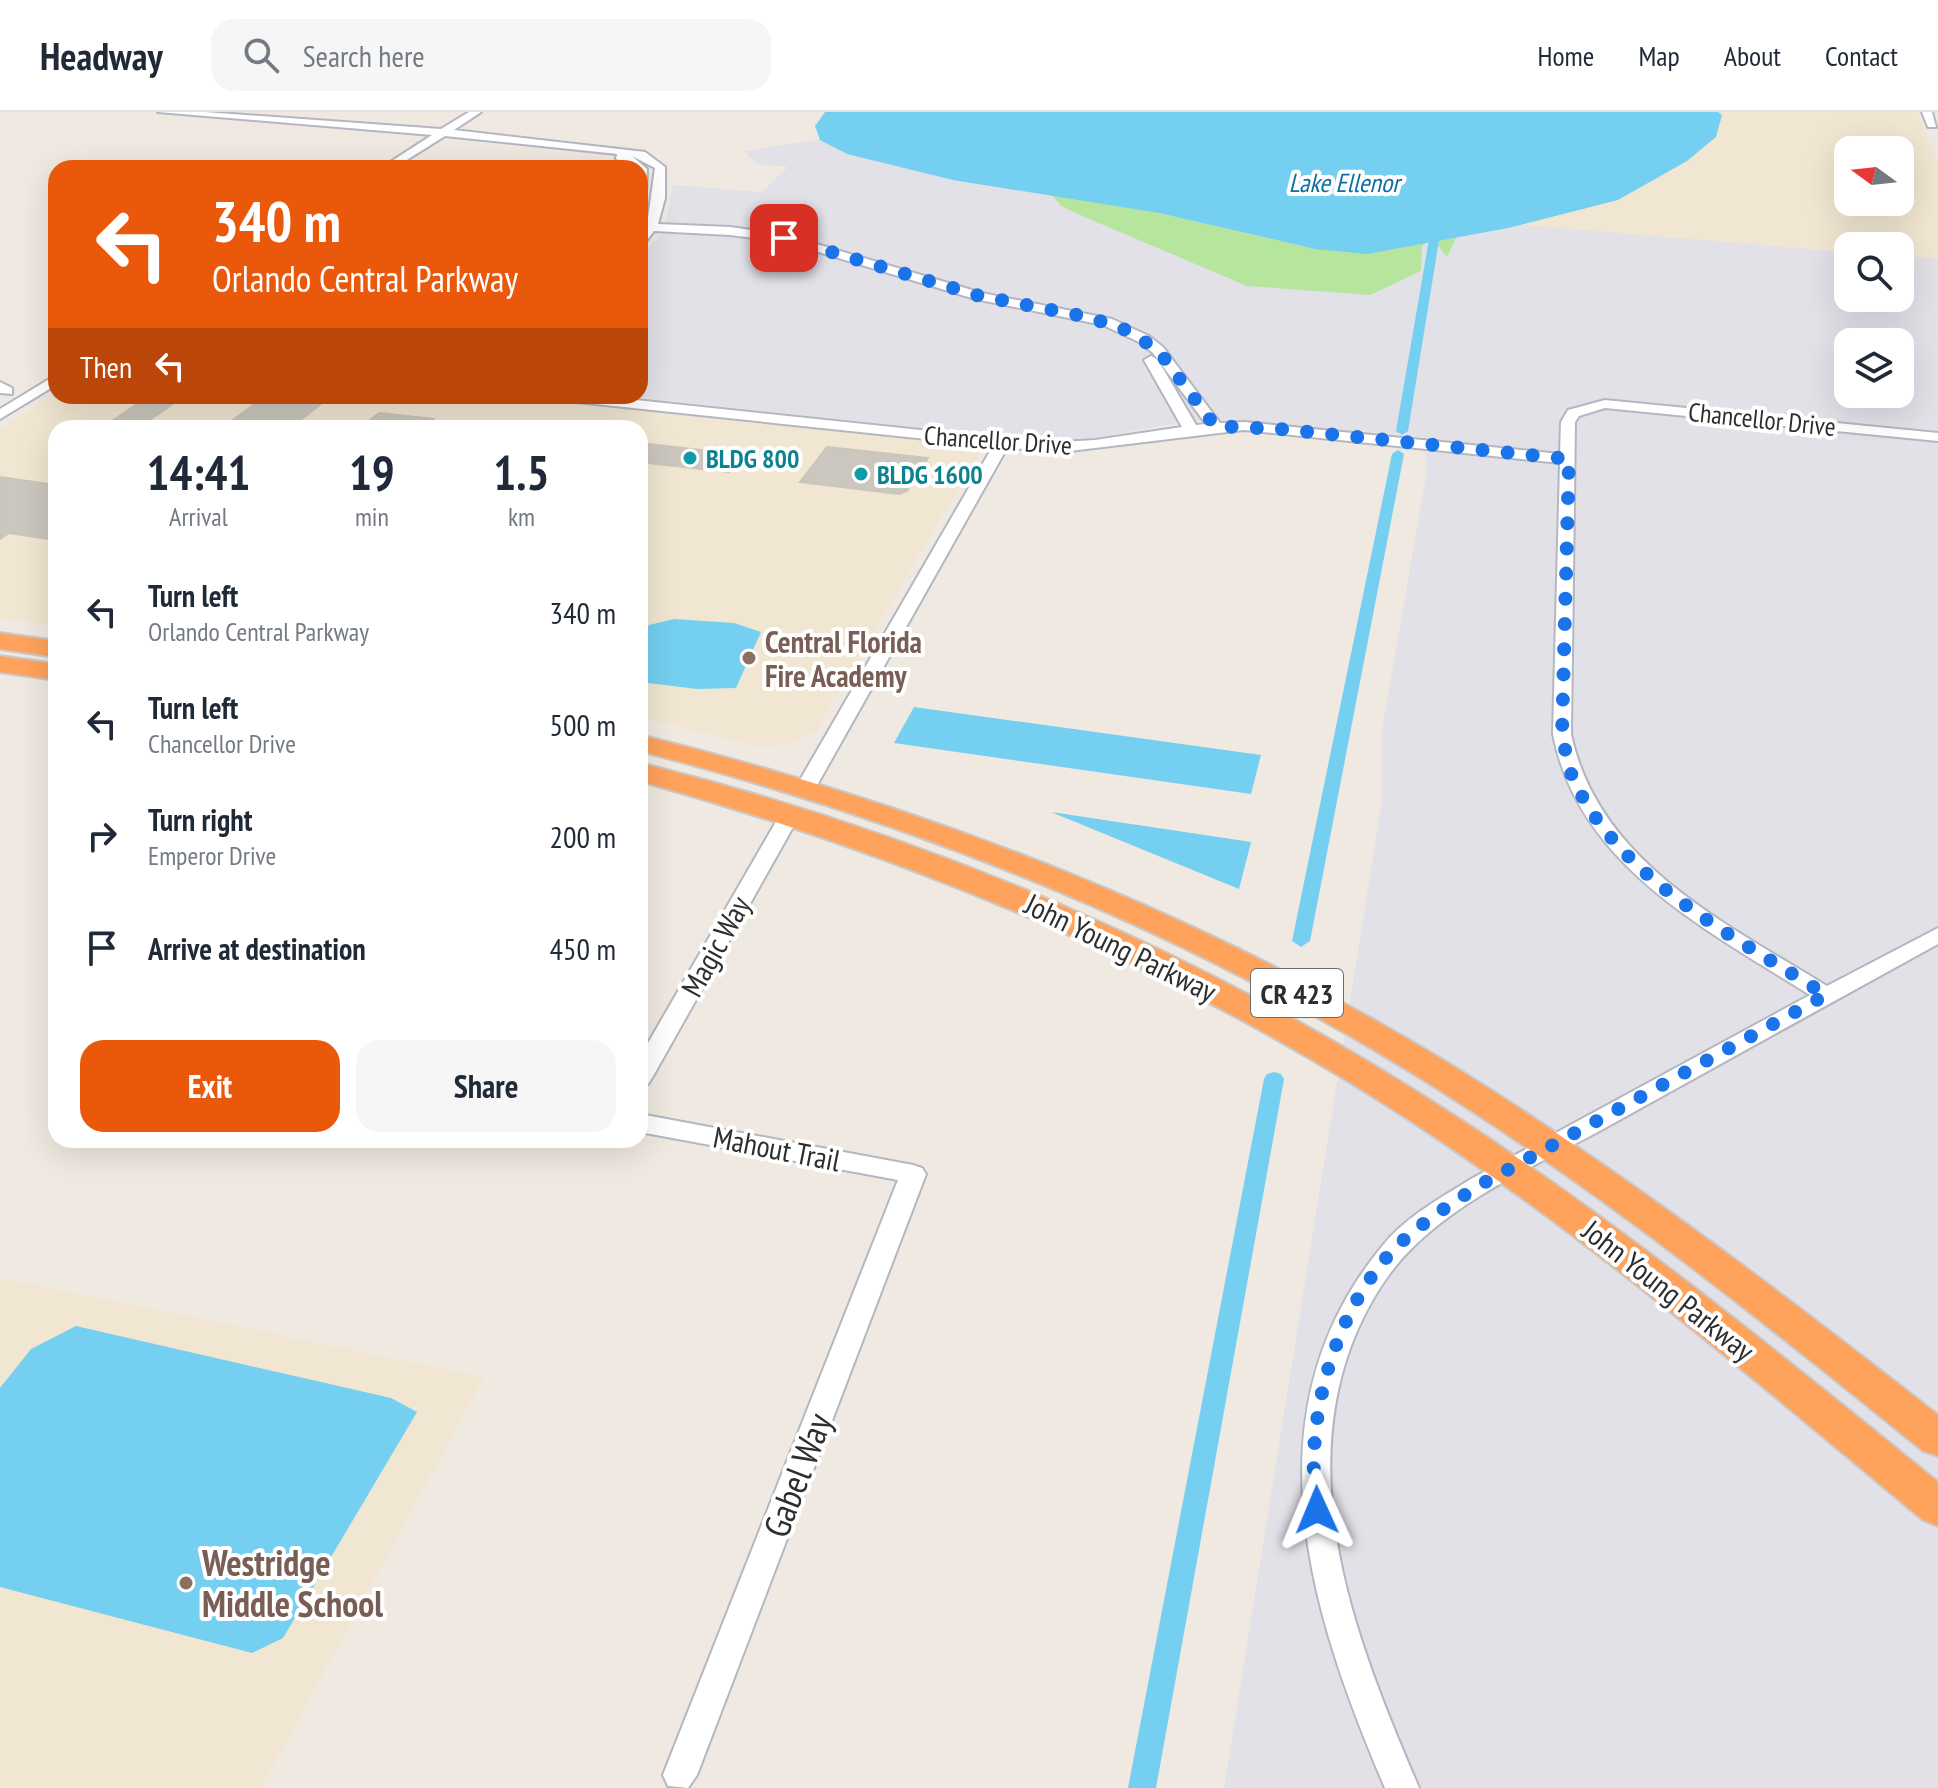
<!DOCTYPE html>
<html lang="en">
<head>
<meta charset="utf-8">
<style>
  :root { --surface:#fff; --page:#f6f6f7; --text:#1f2937; --muted:#747a83; --line:#e0e1e3; --accent:#ea580c }
  body { margin:0; font-family:"PT Sans Narrow",sans-serif; background:var(--page); color:var(--text); height:100vh; display:flex; flex-direction:column; font-size:30px; white-space:nowrap }
  * { box-sizing:border-box; margin:0 }
  p { font-size:26px; color:var(--muted) }
  .icon { flex:none; width:44px; height:44px; fill:none; stroke:currentColor; stroke-width:2; stroke-linecap:round; stroke-linejoin:round }
  .map { position:relative; flex:1; overflow:hidden }
  .sheet { position:absolute; left:48px; top:308px; width:600px; height:728px; display:flex; flex-direction:column; background:var(--surface); border-radius:24px; box-shadow:0 8px 32px #0002 }
  .sheet>* { flex:none }
  .banner { position:absolute; left:48px; top:48px; width:600px; height:244px; border-radius:24px; box-shadow:0 8px 32px #0002; background:#ea580c; color:#fff; overflow:hidden }
  .needle { width:52px; rotate:285deg }
  .controls { position:absolute; left:1834px; top:24px; display:grid; gap:16px }
  .controls a { display:grid; place-items:center; width:80px; height:80px; border-radius:16px; background:var(--surface); box-shadow:0 8px 32px #0002; font-size:40px }
  .pin { position:absolute; display:grid; place-items:center; width:68px; height:68px; color:#fff; margin:-34px; border-radius:16px; box-shadow:0 4px 12px #0006 }
  .me { position:absolute; width:88px; margin:-44px; rotate:359deg; stroke-linejoin:round; filter:drop-shadow(0 0 6px #0008) }
  .turn { display:flex; align-items:center; gap:28px; height:168px; padding:0 32px; font-size:36px }
  .turn .icon { width:104px; height:104px; stroke-width:2.5 }
  .turn b { display:block; font-size:56px; line-height:68px }
  .then { display:flex; align-items:center; height:76px; padding:0 32px; background:#0003; gap:16px; font-size:30px }
  .eta { display:flex; justify-content:space-evenly; align-items:center; height:136px; text-align:center }
  .eta b { font-size:48px; font-weight:600; line-height:56px }
  .button { display:flex; gap:16px; margin-top:auto; padding:16px 32px }
  .button a { flex:1; height:92px; border-radius:24px; background:var(--accent); color:#fff; font-size:32px; font-weight:600; line-height:92px; text-align:center }
  .button a+a { background:var(--page); color:var(--text) }
  ul { padding:0; list-style:none }
  li { display:flex; align-items:center; gap:24px; height:112px; padding:0 32px }
  li div { flex:1 }
  li b { display:block; font-size:30px }
  li em { font-style:normal }
  header { display:flex; align-items:center; gap:48px; box-sizing:border-box; height:112px; padding:0 40px; background:var(--surface); border-bottom:2px solid var(--line) }
  header strong { font-size:38px }
  nav { display:flex; gap:44px; margin-inline-start:auto; font-size:28px }
  .search { width:560px; height:72px; background:var(--page); display:flex; align-items:center; gap:20px; box-sizing:border-box; padding:0 28px; border-radius:24px; color:var(--muted); font-size:30px }
  .map>svg:first-child { display:block }
</style>
</head>
<body>
<header>
<strong>Headway</strong>
<div class="search"><svg class="icon" aria-label="search" viewBox="0 0 24 24"><circle cx="10" cy="10" r="6"/><path d="M15 15l6 6"/></svg>Search here</div>
<nav><a>Home</a><a>Map</a><a>About</a><a>Contact</a></nav>
</header>
<div class="map">
<svg width="1938" height="1676" viewBox="0 0 1938 1676">
  <rect width="100%" height="100%" fill="#efe9e1"/>
  <path fill="#e3e1e8" fill-rule="evenodd" d="M857 22 1451 107 1848 140V186H1900V144L1938 147V1676H1224L1381 695 1382 618 1427 358 1424 325 1229 307 1176 311 1084 328H1035L624 284H640V145L664 120 673 73 761 80 788 55 757 52 744 39ZM1848 230H1900V282H1848Z"/>
  <g fill="#f0e6d1" fill-rule="evenodd">
    <path d="M1653 0H1917L1938 52V147L1900 144V134H1848V140L1451 107ZM1848 38H1900V90H1848Z"/>
    <path d="M56 280V284H496L974 334 980 340 815 619 788 633 756 634 640 605V316H56V514L0 506V317Z"/>
    <path d="M0 1166 484 1265 261 1676H0Z"/>
  </g>
  <path fill="#b6e59e" d="M1052 83 1159 101 1315 137 1387 138 1457 124 1447 145 1436 131 1427 130 1422 134 1421 159 1370 183 1247 174 1087 106 1061 94Z"/>
  <g fill="#75cff0">
    <path d="M825 0H1718L1722 3 1716 25 1687 49 1618 88 1508 116 1367 142 1315 137 1159 101 953 68 847 42 820 28 815 14Z"/>
    <path d="M674 507 734 511 761 520 736 576 697 577 640 570V527L649 513Z"/>
    <path d="M914 595 1261 643 1251 682 894 631Z"/>
    <path d="M1051 700 1251 730 1239 777Z"/>
    <path d="M76 1214 391 1286 417 1300 283 1526 252 1541 0 1475V1276L31 1237Z"/>
  </g>
  <g fill="none" stroke-linecap="round" stroke-linejoin="round">
    <g fill="#75cff0" fill-rule="evenodd">
      <path d="M1437 107 1442 110 1408 319 1402 323 1396 319 1432 110Z"/>
      <path d="M1398 338 1404 342 1310 829 1301 835 1292 829 1392 342Z"/>
      <path d="M1274 960 1281 962 1284 967 1156 1676H1128L1264 967 1267 962Z"/>
    </g>
  </g>
  <g fill="#cbc7bf" stroke="#cbc5ba" stroke-width="2">
    <path d="M149 284H184L138 316H102Z"/>
    <path d="M266 284H331L290 316H222Z"/>
    <path d="M379 301 434 307 433 316H360Z"/>
    <path d="M640 331 744 343 729 360 640 350Z"/>
    <path d="M827 335 928 346 907 379 899 382 800 370Z"/>
    <path d="M0 365 56 373V428L9 421 0 427Z"/>
  </g>
  <g fill="none" stroke-linecap="round" stroke-linejoin="round">
    <defs>
      <g id="minor">
        <path d="M158 0H205L441 17 469 0H481L454 18 645 40 665 55V86L658 112 730 115 786 123 982 181 1112 207 1149 224 1163 235 1220 311 1244 310 1560 342 1561 310 1568 298 1605 288 1938 321V329L1605 296 1579 304 1575 310 1571 622C1598 750 1725 811 1827 874L1938 816V832C1827 893 1716 954 1605 1016 1539 1052 1464 1084 1411 1137 1384 1164 1364 1200 1351 1234 1296 1382 1361 1540 1419 1676H1385C1309 1498 1245 1298 1384 1132 1407 1104 1441 1086 1471 1067L1810 883C1707 818 1578 753 1553 622L1560 351 1244 318 1070 339 1007 336 816 675 806 681 799 679 796 675 993 334 557 288 550 284H598L1045 331 1095 328 1182 315 1144 248 1151 244 1158 248 1196 313 1206 312 1153 241 1139 230 1103 213 975 187 785 130 730 123 654 119 640 137 643 119 640 111 646 112 648 106 655 56 632 44 647 57 646 82 640 85V56L616 47 617 42 445 24 394 56H381L432 23Z"/>
        <path d="M1922 0H1932L1936 15H1928Z"/>
        <path d="M56 263V273L0 307V297Z"/>
        <path d="M0 270 12 276V282L0 281Z"/>
        <path d="M791 695 801 701 652 966 648 972 640 974V945L781 701Z"/>
        <path d="M640 1002 913 1053 922 1056 926 1062 697 1663 688 1676 668 1674 663 1663 898 1068 640 1020Z"/>
      </g>
      <g id="highway">
        <path d="M0 521 56 529V545L0 537Z"/>
        <path d="M0 544 56 552V568L0 560Z"/>
        <path d="M640 623C922 693 1193 797 1443 948 1616 1054 1778 1178 1938 1303V1344L1923 1339C1760 1207 1596 1075 1417 964 1175 814 915 710 640 639Z"/>
        <path d="M640 651C926 722 1205 841 1452 1002 1623 1113 1780 1242 1938 1370V1414L1923 1408C1761 1273 1601 1136 1426 1019 1185 858 918 747 640 669Z"/>
      </g>
    </defs>
    <use href="#minor" stroke="#b4b7c1" stroke-width="4"/>
    <use href="#highway" stroke="#c9c9c9" stroke-width="4"/>
    <use href="#minor" fill="#fff" fill-rule="evenodd"/>
    <use href="#highway" fill="#ffa35c" fill-rule="evenodd"/>
  </g>
  <g fill="none" stroke-linecap="round" stroke-linejoin="round">
    <path stroke="#1a73e8" stroke-width="14" stroke-dasharray="0 25.2" d="M784 126 980 184 1088 205 1126 218 1158 238 1215 314 1280 317 1569 347 1562 622C1565 636 1567 651 1572 664 1617 767 1736 825 1826 883L1480 1073C1451 1092 1421 1111 1396 1135 1334 1198 1303 1311 1317 1398"/>
  </g>
  <g fill="#0f9aa8" stroke="#fff" stroke-width="3">
    <circle cx="690" cy="346" r="8"/>
    <circle cx="861" cy="362" r="8"/>
  </g>
  <g fill="#8d6e63" stroke="#fff" stroke-width="3">
    <circle cx="749" cy="546" r="8"/>
    <circle cx="186" cy="1471" r="8"/>
  </g>
  <g text-anchor="middle" dominant-baseline="central" stroke-width="8" stroke-linejoin="round" paint-order="stroke">
    <g font-size="26" font-style="italic" fill="#0d6fa3" stroke="#fff">
      <text x="1344" y="70">Lake Ellenor</text>
    </g>
    <g font-size="26" fill="#2e2e2e" stroke="#fff">
      <text transform="translate(1762 307) rotate(6)">Chancellor Drive</text>
      <text transform="translate(998 328) rotate(4)">Chancellor Drive</text>
    </g>
    <g font-size="26" font-weight="bold" fill="#0d838f" stroke="#fff" text-anchor="start">
      <text x="706" y="346">BLDG 800</text>
      <text x="877" y="362">BLDG 1600</text>
    </g>
    <rect fill="#fff" stroke="#6d6d6d" stroke-width="2" x="1251" y="857" width="92" height="48" rx="6"/>
    <g font-size="28" font-weight="bold" fill="#2e2e2e">
      <text x="1297" y="881">CR 423</text>
    </g>
    <g font-size="30" font-weight="bold" fill="#785e54" stroke="#fff" text-anchor="start">
      <text x="765" y="529">Central Florida<tspan x="765" dy="34">Fire Academy</tspan></text>
    </g>
    <g font-size="30" fill="#2e2e2e" stroke="#fff">
      <text transform="translate(715 834) rotate(-61)">Magic Way</text>
      <text transform="translate(1121 835) rotate(26)">John Young Parkway</text>
      <text transform="translate(777 1036) rotate(11)">Mahout Trail</text>
      <text transform="translate(1669 1178) rotate(38)">John Young Parkway</text>
    </g>
    <g font-size="36" fill="#2e2e2e" stroke="#fff">
      <text transform="translate(797 1363) rotate(-69)">Gabel Way</text>
    </g>
    <g font-size="36" font-weight="bold" fill="#785e54" stroke="#fff" text-anchor="start">
      <text x="202" y="1450">Westridge<tspan x="202" dy="41">Middle School</tspan></text>
    </g>
  </g>
</svg>
<div class="controls">
<a><svg class="needle" viewBox="-14 -14 28 28"><path d="M0-13l5 13h-10z" fill="#e53935"/><path d="M0 13l5-13h-10z" fill="#747a83"/></svg></a>
<a><svg class="icon" aria-label="search" viewBox="0 0 24 24"><circle cx="10" cy="10" r="6"/><path d="M15 15l6 6"/></svg></a>
<a><svg class="icon" aria-label="layers" viewBox="0 0 24 24"><path d="M12 4l9 5-9 5-9-5zM3 14l9 5 9-5"/></svg></a>
</div>
<div class="pin" style="left:784px;top:126px;background:#d93025"><svg class="icon" aria-label="arrive" viewBox="0 0 24 24"><path d="M6 21V4h12l-3 4 3 4H6"/></svg></div>
<svg class="me" style="left:1317px;top:1398px" viewBox="-20 -20 40 40"><path d="M0-17L14 15 0 8-14 15z" fill="#1a73e8" stroke="#fff" stroke-width="4"/></svg>
<div class="banner">
<div class="turn"><svg class="icon" aria-label="left" viewBox="0 0 24 24"><path d="M17 20v-9H6M10 6l-5 5 5 5"/></svg><div><b>340 m</b>Orlando Central Parkway</div></div>
<div class="then">Then<svg class="icon" aria-label="left" viewBox="0 0 24 24"><path d="M17 20v-9H6M10 6l-5 5 5 5"/></svg></div>
</div>
<section class="sheet">
<div class="eta">
<div><b>14:41</b><p>Arrival</p></div>
<div><b>19</b><p>min</p></div>
<div><b>1.5</b><p>km</p></div>
</div>
<ul>
<li><svg class="icon" aria-label="left" viewBox="0 0 24 24"><path d="M17 20v-9H6M10 6l-5 5 5 5"/></svg><div><b>Turn left</b><p>Orlando Central Parkway</p></div><em>340 m</em></li>
<li><svg class="icon" aria-label="left" viewBox="0 0 24 24"><path d="M17 20v-9H6M10 6l-5 5 5 5"/></svg><div><b>Turn left</b><p>Chancellor Drive</p></div><em>500 m</em></li>
<li><svg class="icon" aria-label="right" viewBox="0 0 24 24"><path d="M7 20v-9h11M14 6l5 5-5 5"/></svg><div><b>Turn right</b><p>Emperor Drive</p></div><em>200 m</em></li>
<li><svg class="icon" aria-label="arrive" viewBox="0 0 24 24"><path d="M6 21V4h12l-3 4 3 4H6"/></svg><div><b>Arrive at destination</b></div><em>450 m</em></li>
</ul>
<div class="button"><a>Exit</a><a>Share</a></div>
</section>
</div>
</body>
</html>
